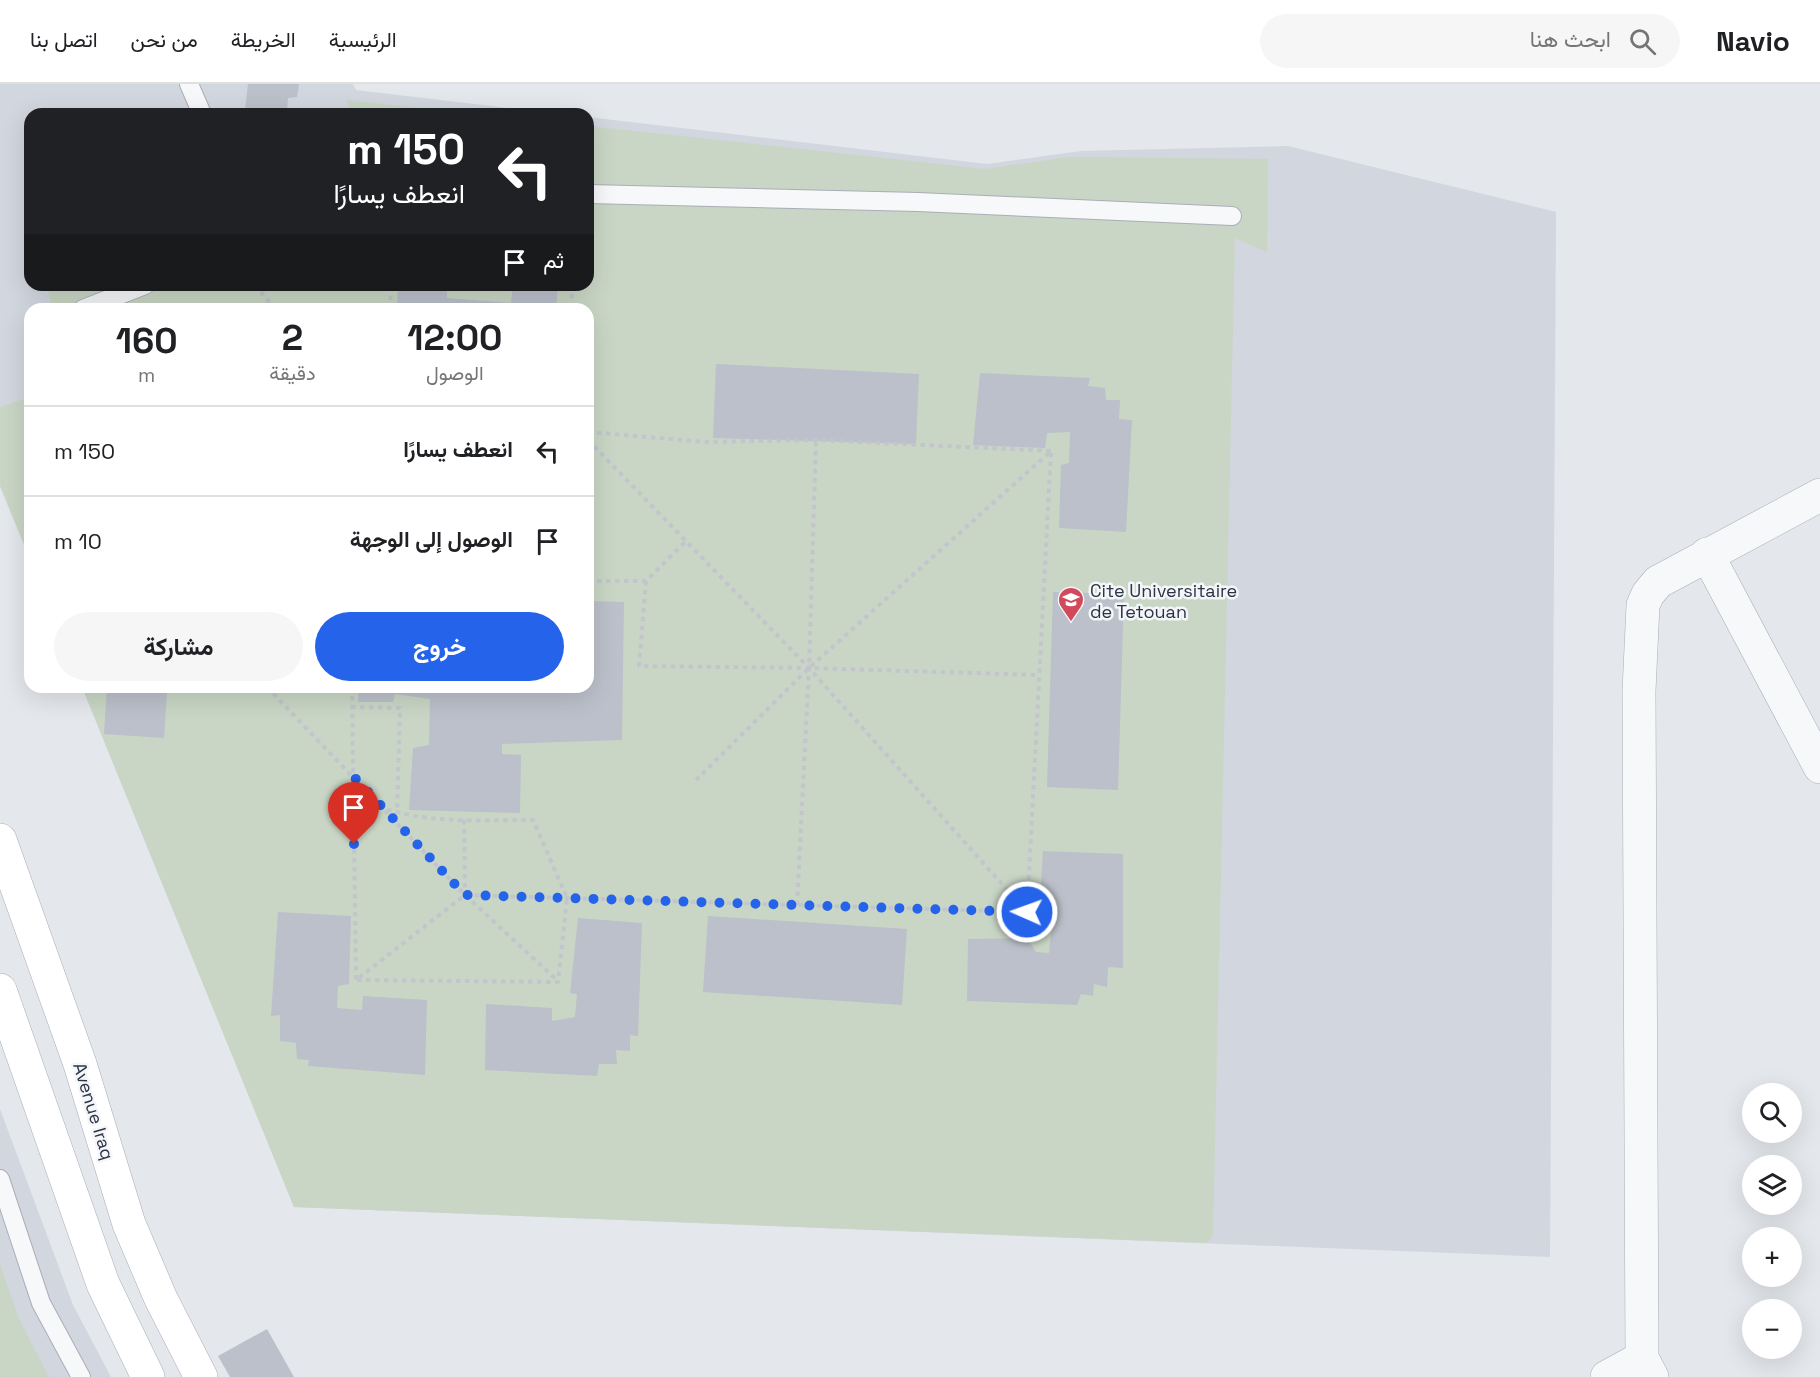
<!DOCTYPE html>
<html lang="ar">
<head>
<meta charset="utf-8">
<style>
  :root { --surface:#fff; --page:#f6f6f6; --text:#202124; --muted:#757577; --line:#e0e0e0; --accent:#2563eb }
  body { margin:0; font-family:"Space Grotesk",Vazirmatn,sans-serif; background:var(--page); color:var(--text); direction:rtl; height:100vh; display:flex; flex-direction:column; font-size:22px; white-space:nowrap }
  * { box-sizing:border-box; margin:0 }
  p { font-size:20px; color:var(--muted) }
  .icon { flex:none; width:33px; height:33px; fill:none; stroke:currentColor; stroke-width:2; stroke-linecap:round; stroke-linejoin:round }
  .map { position:relative; flex:1; overflow:hidden; direction:ltr }
  .panel { position:absolute; left:24px; top:219px; width:570px; height:390px; display:flex; flex-direction:column; background:var(--surface); border-radius:18px; box-shadow:0 6px 24px #0002; direction:rtl }
  .panel>* { flex:none }
  .banner { position:absolute; left:24px; top:24px; width:570px; height:183px; border-radius:18px; box-shadow:0 6px 24px #0002; direction:rtl; background:#202124; color:#fff; overflow:hidden }
  .controls { position:absolute; left:1742px; top:999px; display:grid; gap:12px }
  .controls a { display:grid; place-items:center; width:60px; height:60px; border-radius:50%; background:var(--surface); box-shadow:0 6px 24px #0002; font-size:30px }
  .pin { position:absolute; display:grid; place-items:center; width:51px; height:51px; color:#fff; margin:-62px -26px; border-radius:50% 50% 50% 0; rotate:-45deg; box-shadow:0 0 6px #0007 }
  .pin .icon { rotate:45deg }
  .me { position:absolute; width:66px; margin:-33px; rotate:272deg; stroke-linejoin:round; filter:drop-shadow(0 0 4px #0008) }
  .turn { display:flex; align-items:center; gap:21px; height:126px; padding:0 30px; font-size:27px }
  .turn .icon { width:78px; height:78px; stroke-width:2.5 }
  .turn b { display:block; font-size:42px; line-height:51px }
  .then { display:flex; align-items:center; height:57px; padding:0 30px; background:#0003; gap:12px; font-size:22px }
  .eta { display:flex; justify-content:space-evenly; align-items:center; height:102px; text-align:center }
  .eta b { font-size:36px; font-weight:700; line-height:42px }
  .primary-button { display:flex; gap:12px; margin-top:auto; padding:12px 30px }
  .primary-button a { flex:1; height:69px; border-radius:36px; background:var(--accent); color:#fff; font-size:24px; font-weight:700; line-height:69px; text-align:center }
  .primary-button a+a { background:var(--page); color:var(--text) }
  ul { padding:0; list-style:none }
  li { display:flex; align-items:center; gap:18px; height:90px; padding:0 30px; border-top:2px solid var(--line) }
  li div { flex:1 }
  li b { display:block; font-size:22px }
  li em { font-style:normal }
  header { display:flex; align-items:center; gap:36px; box-sizing:border-box; height:84px; padding:0 30px; background:var(--surface); border-bottom:2px solid var(--line) }
  header strong { font-size:28px }
  nav { display:flex; gap:33px; margin-inline-start:auto; font-size:21px }
  .search { width:420px; height:54px; background:var(--page); display:flex; align-items:center; gap:15px; box-sizing:border-box; padding:0 21px; border-radius:33px; color:var(--muted); font-size:22px }
  .map>svg:first-child { display:block }
</style>
</head>
<body>
<header>
<strong>Navio</strong>
<div class="search"><svg class="icon" aria-label="search" viewBox="0 0 24 24"><circle cx="10" cy="10" r="6"/><path d="M15 15l6 6"/></svg>ابحث هنا</div>
<nav><a>الرئيسية</a><a>الخريطة</a><a>من نحن</a><a>اتصل بنا</a></nav>
</header>
<div class="map">
<svg width="1820" height="1293" viewBox="0 0 1820 1293">
  <rect width="100%" height="100%" fill="#e4e7ec"/>
  <g fill="#d2d6de">
    <path d="M0 0H353L356 6 558 30H30V201H588V33L987 80 1081 67 1288 62 1556 128 1550 1173 294 1123 82 603H588V225H30V475L0 402Z"/>
    <path d="M0 1025 73 1221 111 1293H0Z"/>
  </g>
  <g fill="#c9d6c5">
    <path d="M347 16 472 30H351Z"/>
    <path d="M588 42 985 85 1069 73 1268 75 1267 168 1235 154 1213 1151 1207 1159 294 1123 82 603H588V225H52L48 207 66 201H588Z"/>
    <path d="M30 313V475L0 402V323Z"/>
    <path d="M0 1180 19 1235 49 1293H0Z"/>
  </g>
  <g fill="#bbc0ca">
    <path d="M248 0H299L297 13 288 14 287 27 245 26Z"/>
    <path d="M398 201H447V214L511 219 513 201H558L556 225H397Z"/>
    <path d="M716 280 919 290 916 360 713 354Z"/>
    <path d="M980 289 1090 294 1088 302 1105 304 1106 316H1120L1119 335 1132 336 1126 448 1059 444 1061 381 1069 379 1070 348 1047 349 1045 364 973 361Z"/>
    <path d="M1053 508 1124 510 1118 706 1047 703Z"/>
    <path d="M588 517 624 518 622 656 502 660V670L521 671 520 729 409 726 413 664 429 661 430 615 395 610 393 618H358L359 603H588Z"/>
    <path d="M107 604 167 608 164 654 104 650Z"/>
    <path d="M1043 767 1123 770V884L1108 883 1107 903 1094 900 1093 912 1081 910 1077 921 967 917 968 855 1027 854 1036 868 1049 869 1052 840 1038 841Z"/>
    <path d="M278 828 351 832 349 900 338 902 337 924 362 926 363 912 427 916 425 991 308 982 309 976 297 975 296 959 280 957V931L271 932Z"/>
    <path d="M708 832 907 845 902 921 703 908Z"/>
    <path d="M578 834 642 839 638 952 630 951V967L616 966 617 980H599L597 992 485 986 486 920 552 924V937L575 933 577 910 570 909Z"/>
    <path d="M267 1245 294 1293H230L218 1272Z"/>
  </g>
  <g fill="none" stroke-linecap="round" stroke-linejoin="round">
    <defs>
      <g id="lane">
        <path d="M189 0 202 30"/>
        <path d="M588 110 918 118 1232 132"/>
        <path d="M83 225 145 201"/>
        <path d="M0 1095 41 1219 81 1293"/>
      </g>
      <g id="street">
        <path d="M1707 470 1820 683"/>
        <path d="M1607 1293 1642 1274"/>
        <path d="M1652 1293 1642 1274 1639 607 1643 521 1648 510 1658 498 1820 411"/>
      </g>
      <g id="secondary">
        <path d="M0 756 80 980 129 1140 161 1215 201 1293"/>
        <path d="M0 906 103 1200 148 1293"/>
      </g>
    </defs>
    <use href="#lane" stroke="#a9aeb7" stroke-width="20"/>
    <use href="#street" stroke="#a9aeb7" stroke-width="34"/>
    <use href="#secondary" stroke="#a9aeb7" stroke-width="34"/>
    <g stroke="#c2c5cb" stroke-width="4" stroke-dasharray="4.5 4.5" stroke-linecap="butt">
      <path d="M255 201 275 225"/>
      <path d="M571 201 572 225"/>
      <path d="M390 225 391 201"/>
      <path d="M588 348 705 358 816 356 1051 367"/>
      <path d="M588 356 809 584 1027 828"/>
      <path d="M588 497H646L685 458"/>
      <path d="M646 497 639 582 809 584 1039 591"/>
      <path d="M267 603 465 811 558 897"/>
      <path d="M352 603 356 896 465 811 1027 828 1051 367 809 584 694 698"/>
      <path d="M351 623 400 624 397 729"/>
      <path d="M464 736 465 810"/>
      <path d="M797 821 809 584 816 356"/>
      <path d="M357 896 558 898 567 814 533 736C484 736 430 740 383 724"/>
    </g>
    <use href="#lane" stroke="#f7f8fa" stroke-width="18"/>
    <use href="#street" stroke="#f7f8fa" stroke-width="33"/>
    <use href="#secondary" stroke="#fff" stroke-width="33"/>
  </g>
  <g fill="none" stroke-linecap="round" stroke-linejoin="round">
    <path stroke="#2563eb" stroke-width="10" stroke-dasharray="0 18" d="M354 760 353 692 465 811 1027 828"/>
  </g>
  <defs>
    <symbol id="university-pin" viewBox="-11 -11 22 30"><path d="M0 17L-7.5 6A9.5 9.5 0 1 1 7.5 6Z" fill="#d1495b" stroke="#f4f6f9"/><path d="M0-5L7-2L0 1L-7-2ZM-4 1L0 2.5L4 1V4Q0 6-4 4Z" fill="#fff"/></symbol>
  </defs>
  <g fill-rule="evenodd">
    <use href="#university-pin" x="1056" y="501" width="30" height="40"/>
  </g>
  <g text-anchor="middle" dominant-baseline="central" stroke-width="5" stroke-linejoin="round" paint-order="stroke">
    <g font-size="18" fill="#2b3445" stroke="#f4f6f9" text-anchor="start">
      <text x="1090" y="506">Cite Universitaire<tspan x="1090" dy="21">de Tetouan</tspan></text>
    </g>
    <g font-size="18" fill="#2b3445" stroke="#f4f6f9">
      <text transform="translate(94 1027) rotate(73)">Avenue Iraq</text>
    </g>
  </g>
</svg>
<div class="controls">
<a><svg class="icon" aria-label="search" viewBox="0 0 24 24"><circle cx="10" cy="10" r="6"/><path d="M15 15l6 6"/></svg></a>
<a><svg class="icon" aria-label="layers" viewBox="0 0 24 24"><path d="M12 4l9 5-9 5-9-5zM3 14l9 5 9-5"/></svg></a>
<a>+</a>
<a>−</a>
</div>
<div class="pin" style="left:354px;top:760px;background:#d93025"><svg class="icon" aria-label="arrive" viewBox="0 0 24 24"><path d="M6 21V4h12l-3 4 3 4H6"/></svg></div>
<svg class="me" style="left:1027px;top:828px" viewBox="-20 -20 40 40"><circle r="17" fill="#2563eb" stroke="#fff" stroke-width="3"/><path d="M0-11L8 9 0 5-8 9z" fill="#fff"/></svg>
<div class="banner">
<div class="turn"><svg class="icon" aria-label="left" viewBox="0 0 24 24"><path d="M17 20v-9H6M10 6l-5 5 5 5"/></svg><div><b>150 m</b>انعطف يسارًا</div></div>
<div class="then">ثم<svg class="icon" aria-label="arrive" viewBox="0 0 24 24"><path d="M6 21V4h12l-3 4 3 4H6"/></svg></div>
</div>
<section class="panel">
<div class="eta">
<div><b>12:00</b><p>الوصول</p></div>
<div><b>2</b><p>دقيقة</p></div>
<div><b>160</b><p>m</p></div>
</div>
<ul>
<li><svg class="icon" aria-label="left" viewBox="0 0 24 24"><path d="M17 20v-9H6M10 6l-5 5 5 5"/></svg><div><b>انعطف يسارًا</b></div><em>150 m</em></li>
<li><svg class="icon" aria-label="arrive" viewBox="0 0 24 24"><path d="M6 21V4h12l-3 4 3 4H6"/></svg><div><b>الوصول إلى الوجهة</b></div><em>10 m</em></li>
</ul>
<div class="primary-button"><a>خروج</a><a>مشاركة</a></div>
</section>
</div>
</body>
</html>
